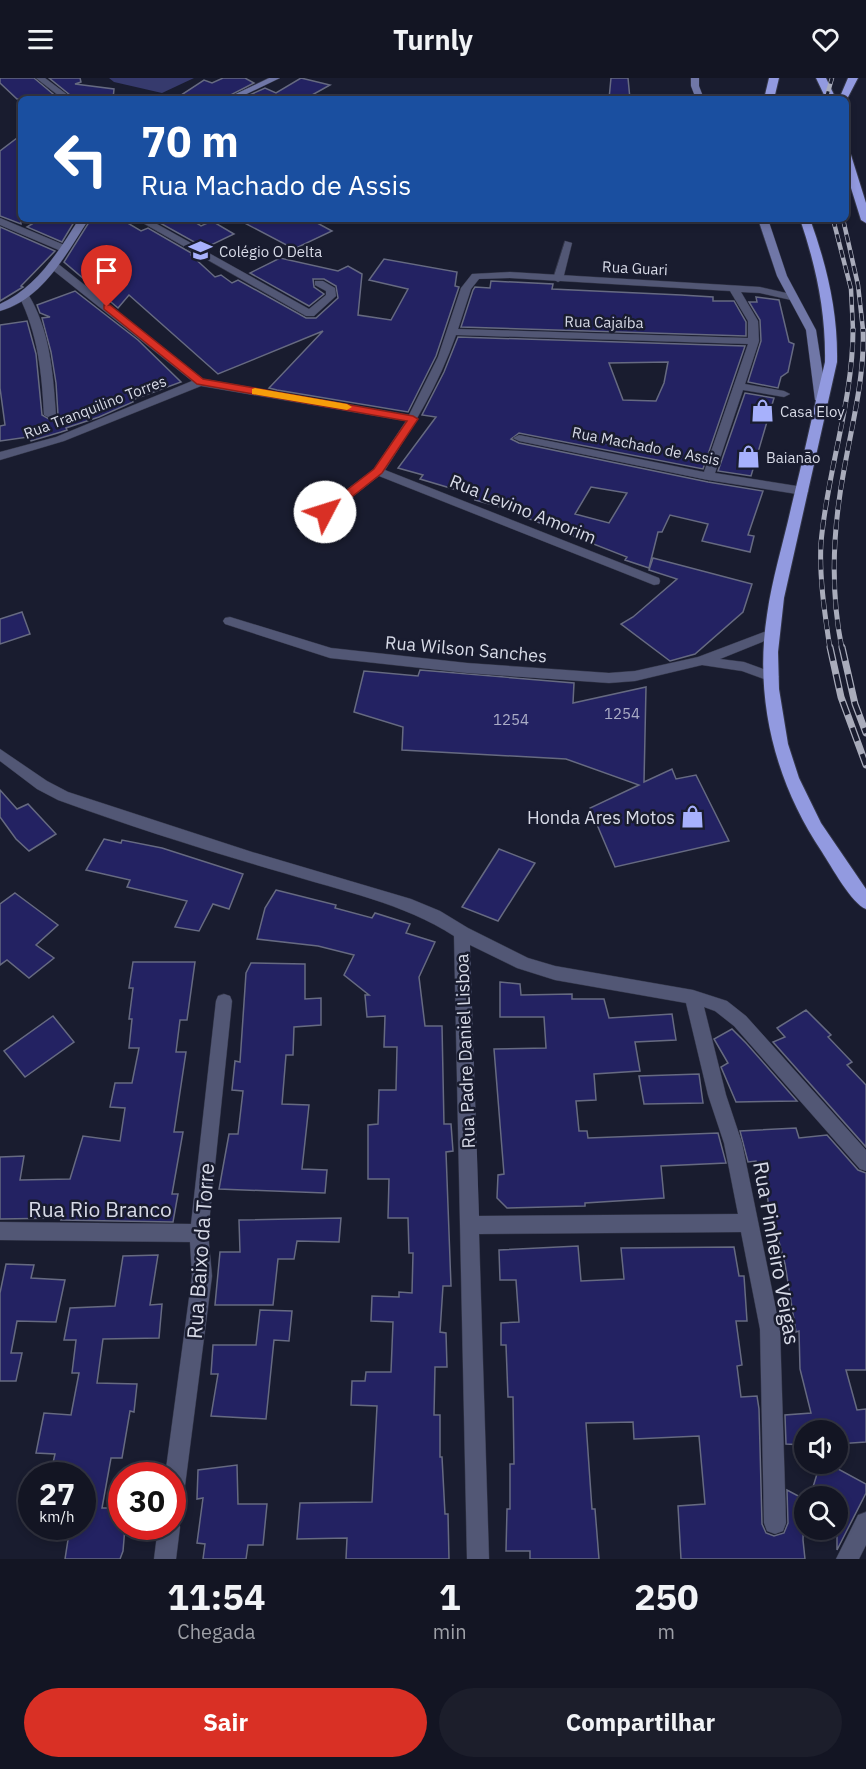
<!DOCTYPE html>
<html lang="pt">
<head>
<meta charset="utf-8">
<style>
  :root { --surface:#131523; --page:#1c1e2b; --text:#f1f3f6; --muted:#9d9fa6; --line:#323441; --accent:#d93025 }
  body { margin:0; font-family:"IBM Plex Sans",sans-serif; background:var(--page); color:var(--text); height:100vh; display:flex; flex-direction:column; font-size:22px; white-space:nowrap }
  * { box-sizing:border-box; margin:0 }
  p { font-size:20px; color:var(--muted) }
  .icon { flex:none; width:33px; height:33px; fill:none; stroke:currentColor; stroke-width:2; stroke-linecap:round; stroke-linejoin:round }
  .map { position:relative; height:1481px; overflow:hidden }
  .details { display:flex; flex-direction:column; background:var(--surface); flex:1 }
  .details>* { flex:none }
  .banner { position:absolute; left:18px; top:18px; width:831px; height:126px; border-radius:9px; box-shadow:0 3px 9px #0003,0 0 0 2px var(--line); background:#1a4fa0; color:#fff; overflow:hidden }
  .buttons { position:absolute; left:794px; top:1342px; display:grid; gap:12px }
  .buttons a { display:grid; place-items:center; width:54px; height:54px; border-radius:50%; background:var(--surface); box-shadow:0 3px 9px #0003,0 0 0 2px var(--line); font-size:30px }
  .speed { position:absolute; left:18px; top:1384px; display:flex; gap:12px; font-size:30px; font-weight:700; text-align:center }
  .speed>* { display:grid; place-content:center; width:78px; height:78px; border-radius:50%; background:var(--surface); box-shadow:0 3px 9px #0003,0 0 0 2px var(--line); line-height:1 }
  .speed small { font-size:15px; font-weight:400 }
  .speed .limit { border:9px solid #d22; background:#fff; color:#111 }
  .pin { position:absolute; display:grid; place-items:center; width:51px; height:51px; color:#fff; margin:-62px -26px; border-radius:50% 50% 50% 0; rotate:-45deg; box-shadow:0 0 6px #0007 }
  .pin .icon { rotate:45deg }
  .me { position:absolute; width:66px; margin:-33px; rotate:50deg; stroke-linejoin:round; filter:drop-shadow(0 0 4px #0008) }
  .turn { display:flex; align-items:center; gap:21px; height:126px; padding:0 24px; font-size:27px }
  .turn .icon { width:78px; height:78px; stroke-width:2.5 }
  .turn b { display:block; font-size:42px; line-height:51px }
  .eta { display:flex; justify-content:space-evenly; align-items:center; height:102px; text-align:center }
  .eta b { font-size:36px; font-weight:700; line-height:42px }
  .action { display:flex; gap:12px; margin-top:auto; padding:12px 24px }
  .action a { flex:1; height:69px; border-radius:36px; background:var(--accent); color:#fff; font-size:24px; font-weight:700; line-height:69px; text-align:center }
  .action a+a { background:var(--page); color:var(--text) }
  header { display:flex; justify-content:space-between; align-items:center; height:78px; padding:0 24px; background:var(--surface); font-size:27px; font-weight:700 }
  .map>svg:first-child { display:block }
</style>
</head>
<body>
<header><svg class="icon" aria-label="menu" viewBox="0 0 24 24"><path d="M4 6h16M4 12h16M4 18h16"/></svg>Turnly<svg class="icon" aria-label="heart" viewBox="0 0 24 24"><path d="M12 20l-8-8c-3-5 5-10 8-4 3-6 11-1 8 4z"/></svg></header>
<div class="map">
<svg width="866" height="1481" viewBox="0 0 866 1481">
  <rect width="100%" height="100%" fill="#191c2f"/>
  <path fill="#363a6d" d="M109 0H194L162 15 114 4Z"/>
  <g fill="#232262" stroke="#666a81" stroke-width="1.5" fill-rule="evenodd">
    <path d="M0 0H34L59 21H17L0 5Z"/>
    <path d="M49 0H80L81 4 75 6 114 11 113 21H75Z"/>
    <path d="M223 0H245L254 5 223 21H175L204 2 212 5Z"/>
    <path d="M301 0 330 7 305 21H241L265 10 276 15Z"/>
    <path d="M611 0H628L630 21H609Z"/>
    <path d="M21 57V146L0 138V73Z"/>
    <path d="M40 141H76L62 164 27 149Z"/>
    <path d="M91 141H121L141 153 148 150 193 176 191 177 215 199 221 197 232 205 238 202 306 240H316L338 220 336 208 324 201H313L314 209 324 216 309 228 250 195 280 180 338 193 348 188 362 196 358 237 391 242 408 211 369 202 384 181 457 194 455 208 459 209 436 278 408 334 277 312 269 310 323 253 218 296 129 217 118 230 64 184Z"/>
    <path d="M168 141H190L201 148 212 143 234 156 205 170 160 145Z"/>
    <path d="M237 141H310L332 153 294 171Z"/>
    <path d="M0 149 55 173 21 208 23 209 0 223Z"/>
    <path d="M491 203 553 206 552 211 681 217 713 219V223H734L746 244V258L461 249 473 212 475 209 490 210Z"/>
    <path d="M75 213 138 262 181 304 132 322 133 324 99 339 66 350 67 352 61 354 31 363 28 359 0 363V348L5 347 0 310V247L27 243 36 276 42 337 51 342 58 337 56 305 51 274 42 240 50 239 40 235 37 227Z"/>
    <path d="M756 219 779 222 789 264 794 266 788 294 781 299 778 310 748 304 761 263 760 242 749 224H757Z"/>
    <path d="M458 259 745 268 703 391 519 355 511 361 519 365 708 404 763 413 748 457 754 458 750 474 702 463 708 446 670 437 662 454H658L649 490 625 482 627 479 517 436 518 434 475 422 477 418 420 401 423 397 398 390 436 339 422 337 444 294ZM668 284 664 305 656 323 623 322 609 285ZM591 409 627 415 609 445 575 436Z"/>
    <path d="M745 315 774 320 751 398 718 393Z"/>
    <path d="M653 480 752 506 743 534 695 576 670 583 621 546 633 539 677 501 649 492Z"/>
    <path d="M22 534 30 556 0 566V541Z"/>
    <path d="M420 592 574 605 573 625 646 609 644 704 672 691 676 701 696 697 729 763 615 789 590 730 639 707 566 681 402 672 403 649 354 634 364 593 418 598Z"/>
    <path d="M0 712 17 731 28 726 56 756 29 773 16 761 0 739Z"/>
    <path d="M104 761 121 765 122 762 162 770 243 796 229 831 213 826 199 853 175 849 187 823 127 809 130 802 86 792Z"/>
    <path d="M499 771 535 785 498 843 462 829Z"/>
    <path d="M276 812 336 827 335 830 372 840 375 835 410 846 406 855 435 864 419 899 425 948H442L444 1046H451L453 1073 446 1074 451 1208H443L440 1254 446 1255 447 1289H435L434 1337H440V1379H442L445 1436H448L449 1481H346L347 1460 297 1461 300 1425 372 1424 377 1328 351 1327 352 1303H365L366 1294H391L393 1244 371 1243 372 1218 399 1219V1214L412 1215 413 1175H409L408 1140H388L389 1101H368V1047L378 1046 379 1012H396L397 969H384L385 938 367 939 365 917H369L344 897 354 877 318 868 257 861 265 830Z"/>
    <path d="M15 815 58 847 36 867 54 880 29 900 7 882 0 887V826Z"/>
    <path d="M133 884H195L187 942H180L176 974H186L174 1054H183L172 1116H178L173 1144 61 1142 62 1140 0 1141V1079L24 1078 20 1102 70 1101 83 1058 120 1063 125 1030 110 1029 115 1005H132L139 970H129L132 941H129L133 910H129Z"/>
    <path d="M251 885 305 886V921L321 920V947L294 949 293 977H286L282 1026 309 1027 302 1091 327 1092 325 1115 219 1111 229 1056H238L243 1013 232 1012 235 983 240 984 246 895Z"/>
    <path d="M500 904 520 906 521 917 572 916V921H604L609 940 672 936 676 962 635 964 640 993 594 996 596 1022 576 1023 579 1053H587L588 1060 718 1055 726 1085 661 1088 664 1120 585 1125V1128L507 1130 497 1120 498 1097 504 1096 494 971 546 970 544 939H500Z"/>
    <path d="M806 932 831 957 828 959 852 984 847 987 866 1007V1069L773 964 785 959 777 950Z"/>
    <path d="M53 938 74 964 25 999 4 973Z"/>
    <path d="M732 951 746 965 797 1023 736 1024 721 989 728 985 714 961Z"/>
    <path d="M699 996 703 1025 644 1026 639 998Z"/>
    <path d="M796 1050 799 1060 827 1057 858 1092 866 1095V1292H846L857 1332 866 1331V1364L837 1366V1353H804V1367L786 1366 785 1337 811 1335 800 1291 799 1253 796 1254 785 1186 768 1123 764 1089H757L756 1083 748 1084 740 1053Z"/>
    <path d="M341 1140 339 1164 297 1163 294 1181H278L273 1227H215L220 1174H240L239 1142Z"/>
    <path d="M578 1168 581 1203 624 1201 621 1170 734 1169 739 1198H744L747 1243H736L742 1287 737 1288 741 1319 757 1318 759 1331 762 1446 766 1455 774 1458 784 1455 788 1445 787 1412 804 1421 803 1462 805 1481H681L678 1428 705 1426 699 1358 634 1361 633 1344 586 1345 592 1431H595L599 1481H530V1473H506L507 1431H510V1386H514L513 1319H508L506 1267H501V1245L519 1244 516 1202H500L499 1172Z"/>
    <path d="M158 1177 150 1227 162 1226 159 1260 103 1261 97 1305 137 1306 134 1334 130 1333 122 1380H111L102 1430H122V1449H125L123 1473 120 1481H65L70 1449H82V1398H50L55 1376 36 1375 44 1335 71 1337 79 1295H72L76 1262H64L70 1230 115 1228 123 1178Z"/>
    <path d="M6 1186 34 1187 31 1200 65 1202 56 1244 17 1243 11 1275H22L16 1303H0V1215Z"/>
    <path d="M260 1232 292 1233 289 1263 274 1262 266 1341 211 1338 218 1296H211L213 1267H256Z"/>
    <path d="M820 1386H829L866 1406V1415L837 1472V1419H810Z"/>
    <path d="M237 1387 238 1426H267L263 1467H248L246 1481H203L205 1466 197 1465 203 1420 197 1421 198 1392Z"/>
  </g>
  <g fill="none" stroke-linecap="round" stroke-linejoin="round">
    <defs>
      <path id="pedestrian" d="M565 163 572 165 563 201 558 204 553 201Z"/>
      <g id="minor">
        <path d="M36 0H45L73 21H63Z"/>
        <path d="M0 140 69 169 70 171 61 173 0 147Z"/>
        <path d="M136 141H148L309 231 326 217V213L315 207V203H323L335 210 336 218 314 238H306Z"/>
        <path d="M49 185H57L203 301 409 337 438 279 461 210 472 196 510 194 760 209 795 217 796 219 791 222 760 215 741 214 758 243 759 263 745 306 784 313 790 316 784 319 743 312 715 395 803 409 809 413 803 417 708 402 519 363 513 360 519 357 704 394 748 266 456 257C439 306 413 349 385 392L659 500 660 503 659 506 654 507 379 398 329 437H321V431L374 391 406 343 201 308 64 363 0 382V374L56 359 192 303 49 189ZM510 200 730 213 748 243V260L458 251 471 211 479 201Z"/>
        <path d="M24 215 28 216C50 252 53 295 56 337L50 340 44 337C42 295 38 256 19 218Z"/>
        <path d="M230 539 331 570 467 585 609 595 635 593 698 579 772 551 777 552 779 555 777 558 720 581 744 584 777 596 779 599 772 604 742 593 702 587 635 603 609 605 467 595 330 580 225 546 223 543 225 540Z"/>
        <path d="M0 671 47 703 68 714 252 774 411 821 440 833 468 850 528 880 555 888 693 912 727 923 746 938 866 1072V1093L860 1091 734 948 715 933 704 929 726 1017 742 1065 780 1251 786 1445 783 1453 775 1456 767 1453 764 1445 760 1251 741 1154 479 1156 489 1481H467L454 858C403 825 342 813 284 795 208 773 132 749 58 722L37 711 0 683ZM470 867 517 890 555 902 686 925 708 1017 724 1065 738 1136 479 1138Z"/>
        <path d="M224 916 230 918 232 923 208 1155 212 1198 183 1423 179 1430 172 1433V1398H165L192 1198 190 1164 0 1162V1144L191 1146 216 923 218 918Z"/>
        <path d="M866 1434V1467L859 1481H836L858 1437Z"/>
        <path d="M172 1440 177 1441 180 1449 176 1481H154L158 1449H172Z"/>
      </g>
      <g id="secondary">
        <path d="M269 0H280L236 21H225Z"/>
        <path d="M691 0H699V8L704 21H696L691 8Z"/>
        <path d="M79 141H89C66 176 43 221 0 233V226C37 209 58 174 79 141Z"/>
        <path d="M758 141H768L787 198 816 252 827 322 825 324 821 325 815 322 806 252 777 198Z"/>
      </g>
      <g id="trunk">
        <path d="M769 0H779L774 21H764Z"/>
        <path d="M816 0H826L836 21H826Z"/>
        <path d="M848 0H858L846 23V21H839Z"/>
        <path d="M846 74 851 77 866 125V145L861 142 846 94Z"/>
        <path d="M800 141H810C827 188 838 234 837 284L784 520 778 574 779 611 788 666 799 700 821 745 866 811V831C852 826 831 788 822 774 775 704 754 621 767 537 772 501 783 466 791 430 803 382 813 333 825 284 826 234 816 188 800 141Z"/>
      </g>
    </defs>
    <use href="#pedestrian" stroke="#343749" stroke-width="1"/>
    <use href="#minor" stroke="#343749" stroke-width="1"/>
    <use href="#secondary" stroke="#343749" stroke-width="1"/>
    <use href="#trunk" stroke="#343749" stroke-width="2"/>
    <use href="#pedestrian" fill="#525775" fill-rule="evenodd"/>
    <use href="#minor" fill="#525775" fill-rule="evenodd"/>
    <use href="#secondary" fill="#7077a7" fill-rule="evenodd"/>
    <use href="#trunk" fill="#929ae0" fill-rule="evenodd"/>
    <defs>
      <g id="rail-far2">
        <path d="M826 21 832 0"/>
        <path d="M833 141 851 211 853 252"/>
        <path d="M843 141 858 207 863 252"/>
      </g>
      <g id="rail-far1">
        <path d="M830 571C825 537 819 499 821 465 827 393 853 324 853 251"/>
        <path d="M842 571C830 512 833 450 844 392 852 346 865 298 863 251"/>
      </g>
      <g id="rail">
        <path d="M830 569 841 619 866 687"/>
        <path d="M842 569 855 626 866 655"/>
      </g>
    </defs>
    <use href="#rail-far2" stroke="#a9acbb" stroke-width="4.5"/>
    <use href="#rail-far1" stroke="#a9acbb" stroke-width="5"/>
    <use href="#rail" stroke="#a9acbb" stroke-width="7"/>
    <use href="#rail-far2" stroke="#191c2f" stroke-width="3" stroke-dasharray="8" stroke-linecap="butt"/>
    <use href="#rail-far1" stroke="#191c2f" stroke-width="4" stroke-dasharray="10" stroke-linecap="butt"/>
    <use href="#rail" stroke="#191c2f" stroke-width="4.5" stroke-dasharray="14" stroke-linecap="butt"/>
  </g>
  <path fill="#d93025" stroke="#8d1f18" stroke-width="1.5" d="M104 227H110L203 301 413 338 418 341 382 395 329 437H321V432L374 391 407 343 197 306 104 231Z"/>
  <path fill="#f59e0b" d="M255 310 347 326 352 329 347 332 252 316V311Z"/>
  <defs>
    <symbol id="school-bare" viewBox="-9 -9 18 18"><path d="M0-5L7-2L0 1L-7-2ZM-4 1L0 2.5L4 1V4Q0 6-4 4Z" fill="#a7b1fc" stroke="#191c2f" stroke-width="2.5" paint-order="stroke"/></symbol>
    <symbol id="shop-bare" viewBox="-9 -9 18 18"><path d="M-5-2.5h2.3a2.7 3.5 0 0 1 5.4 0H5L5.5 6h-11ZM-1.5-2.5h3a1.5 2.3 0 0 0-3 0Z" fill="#a7b1fc" stroke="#191c2f" stroke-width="2.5" paint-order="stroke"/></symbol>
  </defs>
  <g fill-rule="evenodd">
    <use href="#school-bare" x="184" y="156" width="33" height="33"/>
    <use href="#shop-bare" x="746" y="316" width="33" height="33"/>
    <use href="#shop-bare" x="732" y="362" width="33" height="33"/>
    <use href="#shop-bare" x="676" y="722" width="33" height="33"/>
  </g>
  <g text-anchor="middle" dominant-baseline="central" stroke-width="5" stroke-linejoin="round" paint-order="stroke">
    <g font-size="15" fill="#d7dae7" stroke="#191c2f" text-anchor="start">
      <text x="219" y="173">Colégio O Delta</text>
      <text x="780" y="333">Casa Eloy</text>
      <text x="766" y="379">Baianão</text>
    </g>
    <g font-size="15" fill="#d7dae7" stroke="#191c2f">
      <text transform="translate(635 190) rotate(3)">Rua Guari</text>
      <text transform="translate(604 244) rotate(1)">Rua Cajaíba</text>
      <text transform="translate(95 329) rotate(-21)">Rua Tranquilino Torres</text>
      <text transform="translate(646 368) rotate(11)">Rua Machado de Assis</text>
    </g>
    <g font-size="15" fill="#aaacc6">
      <text x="622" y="635">1254</text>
      <text x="511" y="641">1254</text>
    </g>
    <g font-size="18" fill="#d7dae7" stroke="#191c2f">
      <text transform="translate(523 431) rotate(22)">Rua Levino Amorim</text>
      <text transform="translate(466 571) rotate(5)">Rua Wilson Sanches</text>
      <text transform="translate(465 973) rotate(-92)">Rua Padre Daniel Lisboa</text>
    </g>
    <g font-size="18" fill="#d7dae7" stroke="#191c2f" text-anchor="end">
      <text x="675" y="739">Honda Ares Motos</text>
    </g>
    <g font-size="21" fill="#d7dae7" stroke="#191c2f">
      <text x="100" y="1131">Rua Rio Branco</text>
      <text transform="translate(200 1173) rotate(-86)">Rua Baixo da Torre</text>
      <text transform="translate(777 1175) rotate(80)">Rua Pinheiro Veigas</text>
    </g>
  </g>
</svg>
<div class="buttons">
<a><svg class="icon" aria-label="sound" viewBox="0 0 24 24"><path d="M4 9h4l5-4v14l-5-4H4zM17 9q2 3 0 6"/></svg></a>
<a><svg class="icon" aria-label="search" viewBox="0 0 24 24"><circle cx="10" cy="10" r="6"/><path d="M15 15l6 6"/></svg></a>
</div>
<div class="speed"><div>27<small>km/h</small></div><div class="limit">30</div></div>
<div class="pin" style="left:107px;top:229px;background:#d93025"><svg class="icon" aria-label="arrive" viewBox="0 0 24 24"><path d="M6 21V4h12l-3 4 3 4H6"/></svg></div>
<svg class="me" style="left:325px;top:434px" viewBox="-20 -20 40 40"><circle r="19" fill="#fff"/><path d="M0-13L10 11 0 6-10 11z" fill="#d93025"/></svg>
<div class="banner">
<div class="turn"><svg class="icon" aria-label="left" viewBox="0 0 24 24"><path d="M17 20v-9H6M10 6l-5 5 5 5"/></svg><div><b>70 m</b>Rua Machado de Assis</div></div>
</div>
</div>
<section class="details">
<div class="eta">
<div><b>11:54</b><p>Chegada</p></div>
<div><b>1</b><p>min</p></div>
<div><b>250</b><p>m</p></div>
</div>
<div class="action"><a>Sair</a><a>Compartilhar</a></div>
</section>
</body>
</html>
